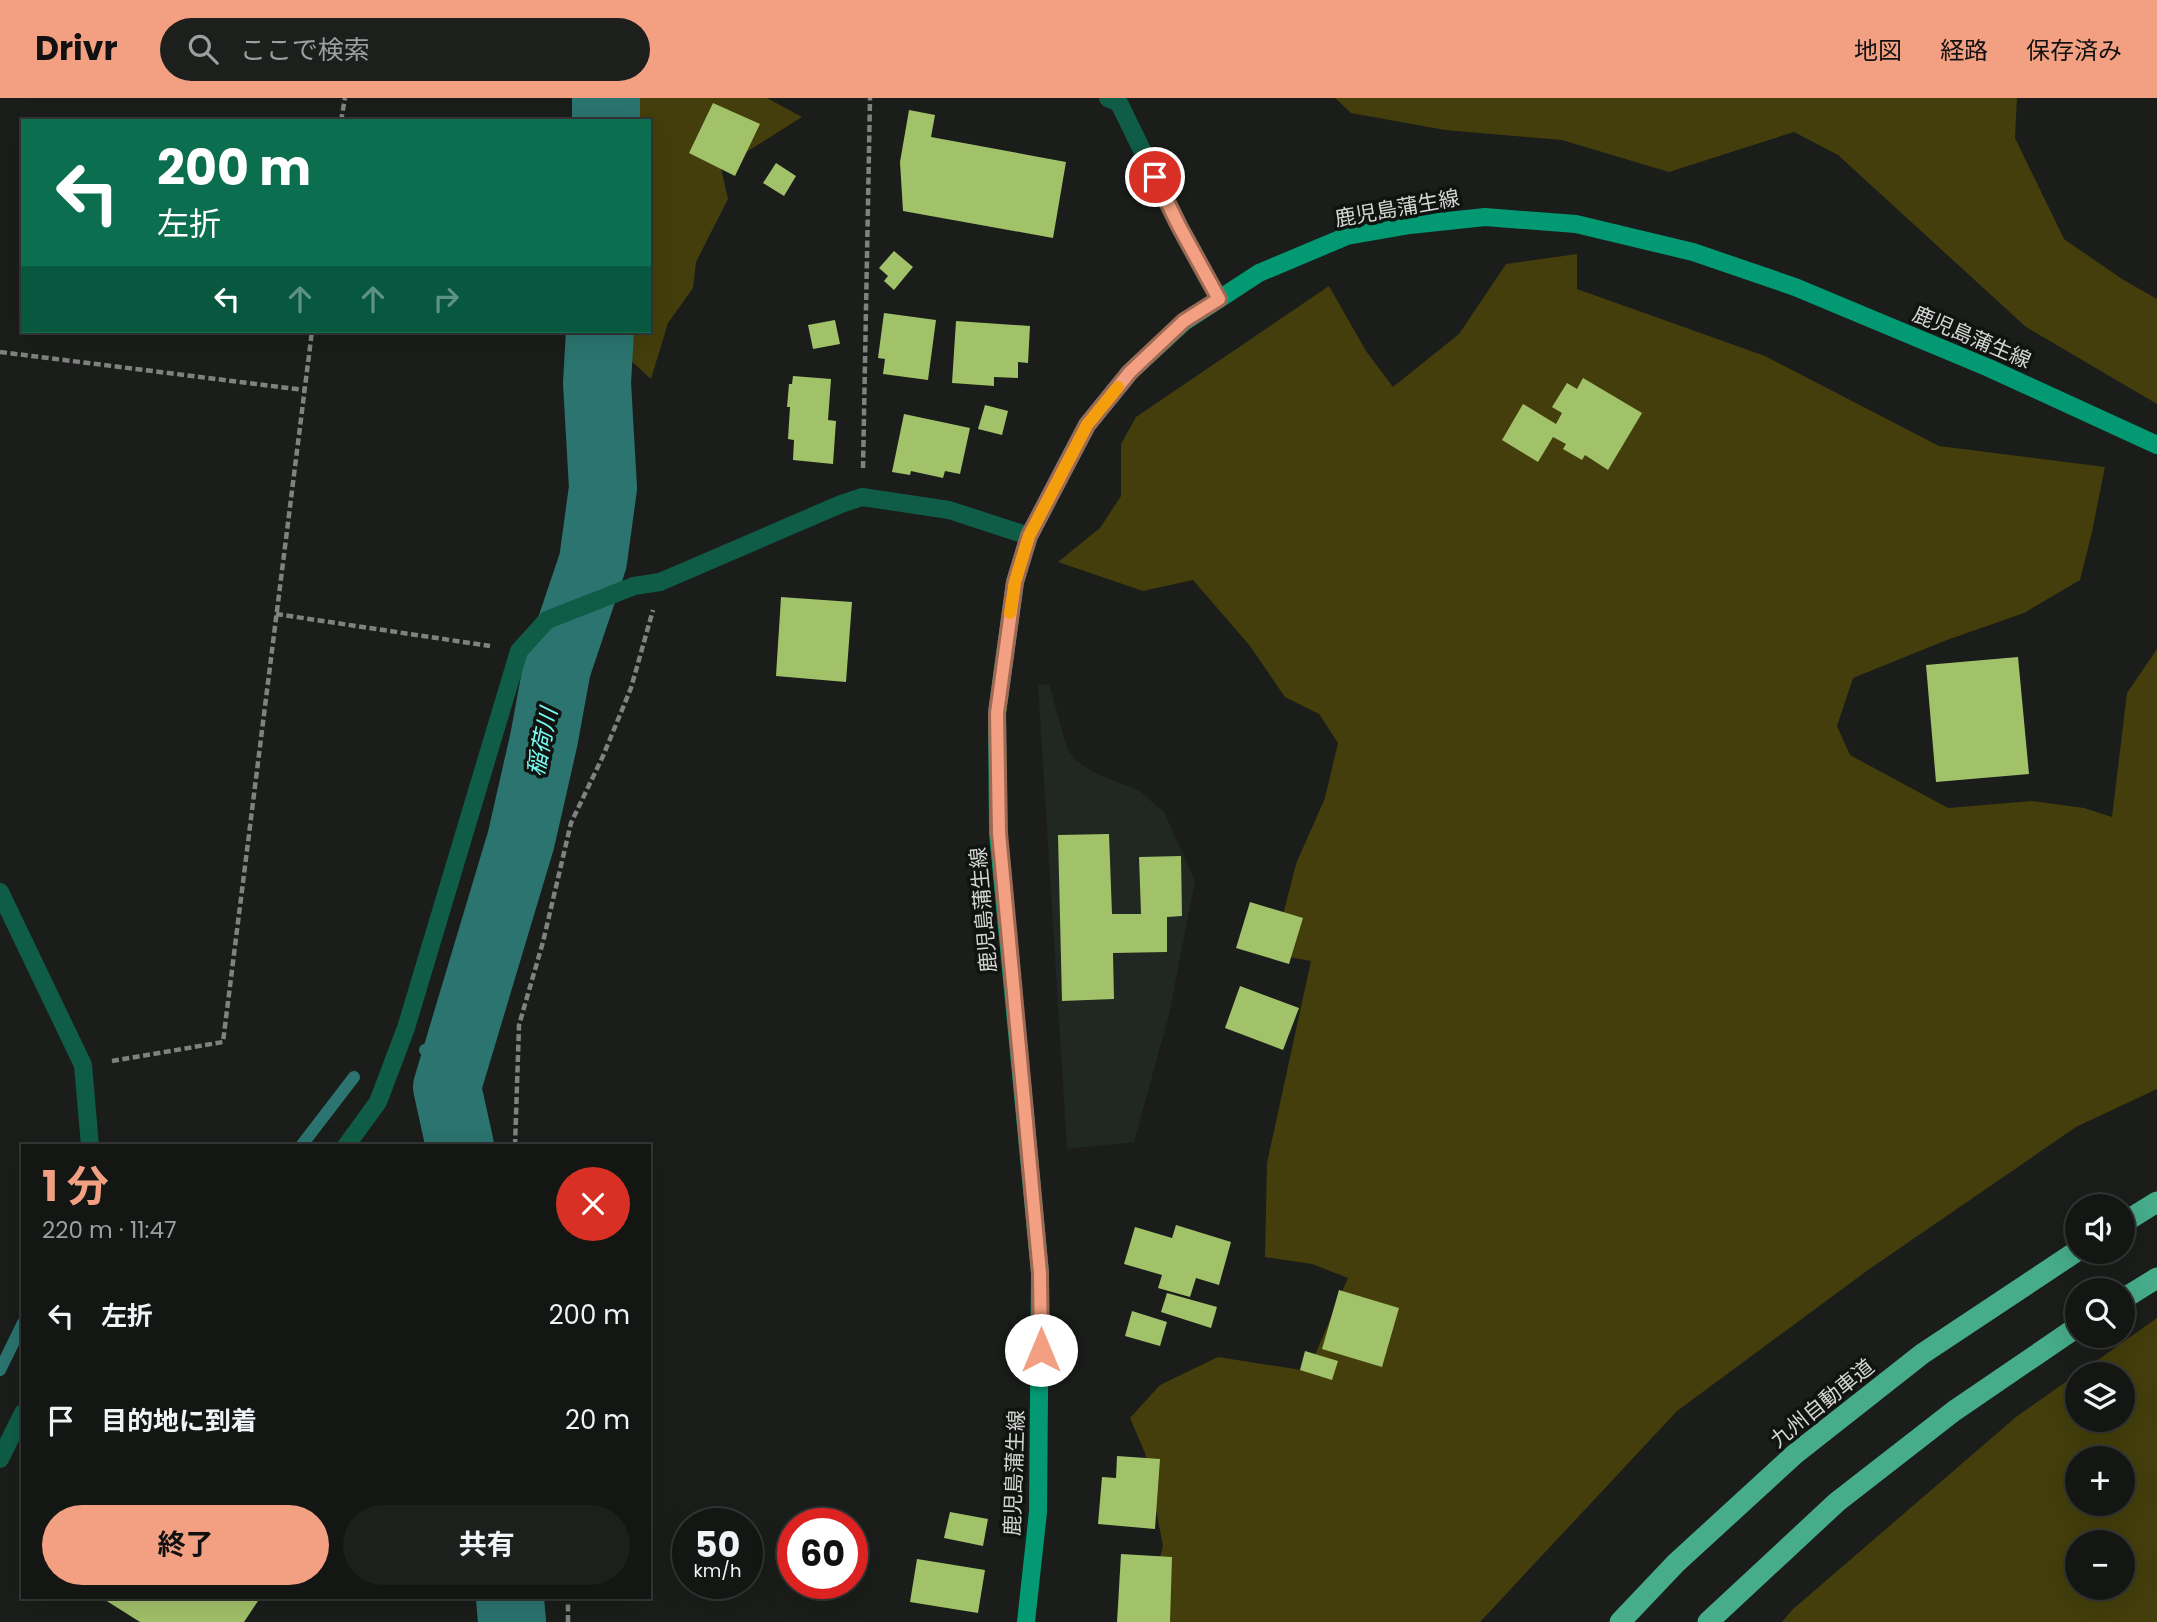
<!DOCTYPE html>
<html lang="ja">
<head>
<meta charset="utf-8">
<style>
  :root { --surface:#141614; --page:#1d1f1d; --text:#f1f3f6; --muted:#9d9fa0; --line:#333534; --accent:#f2a081 }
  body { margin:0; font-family:Poppins,"Noto Sans JP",sans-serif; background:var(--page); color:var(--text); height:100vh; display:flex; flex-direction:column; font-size:26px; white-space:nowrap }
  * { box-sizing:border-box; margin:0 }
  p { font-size:23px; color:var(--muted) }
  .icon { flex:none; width:38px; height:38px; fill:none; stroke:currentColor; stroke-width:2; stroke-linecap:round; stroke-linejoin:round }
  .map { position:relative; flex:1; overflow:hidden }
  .side { position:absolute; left:21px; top:1046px; width:630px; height:455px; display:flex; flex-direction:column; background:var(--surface); border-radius:0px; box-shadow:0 7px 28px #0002,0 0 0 2px var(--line) }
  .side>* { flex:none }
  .guide { position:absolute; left:21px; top:21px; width:630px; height:214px; border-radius:0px; box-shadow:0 7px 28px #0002,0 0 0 2px var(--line); background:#0b6e4f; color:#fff; overflow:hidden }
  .tools { position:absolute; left:2065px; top:1096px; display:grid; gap:14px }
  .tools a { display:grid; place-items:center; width:70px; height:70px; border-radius:50%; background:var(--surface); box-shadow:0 7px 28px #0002,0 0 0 2px var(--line); font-size:35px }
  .speed { position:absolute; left:672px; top:1410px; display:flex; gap:14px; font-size:35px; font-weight:700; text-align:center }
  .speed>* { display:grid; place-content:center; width:91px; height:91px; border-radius:50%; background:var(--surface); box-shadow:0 7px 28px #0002,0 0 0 2px var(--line); line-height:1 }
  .speed small { font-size:18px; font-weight:400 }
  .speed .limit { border:10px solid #d22; background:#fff; color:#111 }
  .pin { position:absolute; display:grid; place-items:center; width:60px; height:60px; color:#fff; margin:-30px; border:4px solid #fff; border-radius:50%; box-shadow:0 2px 7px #0007 }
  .me { position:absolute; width:77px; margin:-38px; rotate:0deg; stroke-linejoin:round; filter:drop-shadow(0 0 5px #0008) }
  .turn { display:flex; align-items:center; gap:24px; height:147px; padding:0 21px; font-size:32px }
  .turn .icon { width:91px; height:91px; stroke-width:2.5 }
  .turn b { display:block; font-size:49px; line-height:60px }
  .lanes { display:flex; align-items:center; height:66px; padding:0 21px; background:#0003; justify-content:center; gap:35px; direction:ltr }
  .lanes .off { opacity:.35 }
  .round { display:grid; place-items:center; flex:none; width:74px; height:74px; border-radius:37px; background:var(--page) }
  .head { display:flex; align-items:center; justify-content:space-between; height:119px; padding:0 21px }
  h1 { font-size:42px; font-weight:700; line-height:52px; color:var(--accent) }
  .button { display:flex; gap:14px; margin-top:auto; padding:14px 21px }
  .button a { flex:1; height:80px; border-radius:42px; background:var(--accent); color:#111; font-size:28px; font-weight:700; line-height:80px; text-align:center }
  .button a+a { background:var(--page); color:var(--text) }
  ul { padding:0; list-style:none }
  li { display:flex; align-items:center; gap:21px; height:105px; padding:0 21px }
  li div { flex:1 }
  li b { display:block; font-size:26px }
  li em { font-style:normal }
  header { display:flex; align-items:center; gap:42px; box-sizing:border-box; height:98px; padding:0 35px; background:var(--accent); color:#111 }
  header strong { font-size:33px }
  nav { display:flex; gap:38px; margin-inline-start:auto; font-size:24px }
  .search { width:490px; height:63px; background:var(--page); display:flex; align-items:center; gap:18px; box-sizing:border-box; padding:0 24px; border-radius:38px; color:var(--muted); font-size:26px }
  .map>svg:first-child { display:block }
</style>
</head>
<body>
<header>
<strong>Drivr</strong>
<div class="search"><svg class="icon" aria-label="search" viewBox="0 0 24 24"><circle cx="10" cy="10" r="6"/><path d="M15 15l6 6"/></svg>ここで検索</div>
<nav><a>地図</a><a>経路</a><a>保存済み</a></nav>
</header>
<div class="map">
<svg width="2157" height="1524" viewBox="0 0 2157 1524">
  <rect width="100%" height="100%" fill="#1a1d1a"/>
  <path fill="#212721" d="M1049 586 1068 653 1077 663 1097 676 1138 692 1164 714 1195 783 1169 917 1134 1044 1067 1051 1038 587Z"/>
  <g fill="#433e0b" fill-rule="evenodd">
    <path d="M593 0H767L802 19 721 70 728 101 696 164 693 190 668 225 651 281 628 260 635 233H649V23H603Z"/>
    <path d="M1335 0H2017L2015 40 2064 141 2122 181 2157 201V306L2026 229 1838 57 1794 34 1669 74 1562 42 1445 32 1351 15Z"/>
    <path d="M1577 156V191L1765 258 1939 348 2105 369 2092 434 2080 482 2024 515 1947 542 1853 580 1837 628 1850 657 1948 710 2032 703 2084 710 2112 719 2127 595 2157 551V991L2076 1029 1868 1172 1677 1313 1480 1524H1127L1147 1509 1163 1448 1145 1355 1130 1320 1160 1287 1218 1259 1308 1273 1348 1180 1312 1166 1265 1159 1267 1065 1311 863 1273 856 1296 766 1325 700 1338 645 1319 616 1285 599 1250 548 1193 482 1143 493 1058 464 1100 430 1121 398V346L1136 319 1329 188 1366 253 1393 289 1459 236 1506 166Z"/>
    <path d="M2157 1220V1524H1782L1792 1512 2016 1319 2077 1276V1321H2123V1276H2078ZM2077 1360H2123V1405H2077ZM2077 1444H2123V1489H2077Z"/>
  </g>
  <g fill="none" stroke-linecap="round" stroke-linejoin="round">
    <g stroke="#2b746f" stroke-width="12">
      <path d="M425 952 460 940"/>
      <path d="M301 1048 354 979"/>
      <path d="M0 1272 23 1225"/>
    </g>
    <g stroke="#2b746f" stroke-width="68">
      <path d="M606 23V0"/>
      <path d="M460 1048 447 989 521 742 544 641 557 570 593 463 603 390 597 285 600 233"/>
      <path d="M510 1500 512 1524"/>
    </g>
  </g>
  <g fill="#a2c26a">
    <path d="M713 5 760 26 735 78 689 55Z"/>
    <path d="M909 12 935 17 931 39 1066 64 1053 140 903 113 900 64Z"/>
    <path d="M776 65 796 78 784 98 763 85Z"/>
    <path d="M894 153 913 169 894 192 884 183 888 178 879 170Z"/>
    <path d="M884 215 936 222 928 282 883 276 885 261 878 260Z"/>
    <path d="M835 222 840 246 813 251 808 227Z"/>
    <path d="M956 223 1030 228 1028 265 1018 264V280L994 279V288L952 285Z"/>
    <path d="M793 278 831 281 828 322 836 323 833 366 793 362 794 342 788 341 790 309H787L789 286H792Z"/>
    <path d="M1583 280 1642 315 1608 372 1585 357 1582 362 1563 351 1566 346 1553 339 1538 364 1502 342 1523 306 1556 326 1562 315 1552 309 1567 285 1577 291Z"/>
    <path d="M985 307 1008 313 1002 337 978 331Z"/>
    <path d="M904 316 970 330 960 376 945 373 943 380 911 373 910 377 892 374Z"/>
    <path d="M781 499 852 504 846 584 776 578Z"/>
    <path d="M2018 559 2029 676 1936 684 1926 567Z"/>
    <path d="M1109 736 1112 816H1141L1139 759 1181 758 1182 818 1167 819V854L1113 855 1114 901 1062 903 1058 737Z"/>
    <path d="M1250 804 1303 820 1289 866 1236 850Z"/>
    <path d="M1240 888 1299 910 1283 952 1225 930Z"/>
    <path d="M1176 1127 1231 1144 1219 1187 1196 1180 1190 1199 1158 1190 1162 1177 1124 1166 1135 1129 1172 1140Z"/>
    <path d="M1339 1192 1399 1210 1382 1269 1322 1251Z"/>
    <path d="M1167 1195 1217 1209 1211 1230 1161 1214Z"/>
    <path d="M1132 1213 1167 1224 1160 1248 1125 1238Z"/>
    <path d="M1305 1253 1338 1263 1332 1282 1300 1272Z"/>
    <path d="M1117 1358 1160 1361 1155 1431 1098 1426 1102 1379 1116 1380Z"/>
    <path d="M950 1414 988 1421 983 1448 944 1440Z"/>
    <path d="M1121 1456 1172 1459 1170 1524H1117Z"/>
    <path d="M917 1461 985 1472 978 1515 910 1504Z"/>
    <path d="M102 1500H260L244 1524H140Z"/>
  </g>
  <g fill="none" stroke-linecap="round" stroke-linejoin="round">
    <g stroke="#808280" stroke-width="4.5" stroke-dasharray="7 3.5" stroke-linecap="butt">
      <path d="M341 23 345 0"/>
      <path d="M0 254 304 292"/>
      <path d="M863 370 870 0"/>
      <path d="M276 516 490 548"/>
      <path d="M112 963 223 944 312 233"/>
      <path d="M515 1048 519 927 543 844 571 725 603 658 631 590 653 512"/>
      <path d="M568 1524V1500"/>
    </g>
    <g stroke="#0f5d46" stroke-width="18">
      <path d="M1108 0 1119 5 1179 128 1219 201"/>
      <path d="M0 794 83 967 90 1048"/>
      <path d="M346 1048 378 1004 406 930 519 553 547 522 634 488 660 484 841 406 862 399 949 412 1029 438"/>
      <path d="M0 1361 23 1315"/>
    </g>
    <path stroke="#039973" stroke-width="18" d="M1026 1524 1038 1414 1040 1175 998 735 997 615 1015 484 1029 438 1087 327 1130 274 1184 224 1259 175 1347 138 1410 127 1485 119 1576 126 1693 154 1795 189 1989 270 2157 347"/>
    <g stroke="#46ac89" stroke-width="21">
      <path d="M2123 1125 2157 1104"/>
      <path d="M2123 1201 2157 1180"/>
      <path d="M1620 1524 1676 1465 1795 1356 1922 1256 2077 1153"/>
      <path d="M1708 1524 1837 1404 1954 1313 2077 1229"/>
    </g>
  </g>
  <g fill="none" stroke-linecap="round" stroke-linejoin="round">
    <defs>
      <path id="route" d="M1041 1252 1040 1175 999 735 997 615 1015 484 1029 438 1087 327 1130 274 1184 223 1219 201 1179 128 1155 79"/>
    </defs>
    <use href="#route" stroke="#9d6854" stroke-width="18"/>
    <use href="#route" stroke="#f2a081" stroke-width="12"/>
    <path stroke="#f59e0b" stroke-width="12" d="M1010 515 1015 484 1029 438 1087 327 1118 289"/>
  </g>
  <g text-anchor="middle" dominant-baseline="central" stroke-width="7" stroke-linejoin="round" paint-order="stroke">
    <g font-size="21" fill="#d4d6d4" stroke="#111311">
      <text transform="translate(1397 110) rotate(-10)">鹿児島蒲生線</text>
      <text transform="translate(1972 239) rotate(23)">鹿児島蒲生線</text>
      <text transform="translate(983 812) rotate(-95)">鹿児島蒲生線</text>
      <text transform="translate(1822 1305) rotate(-39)">九州自動車道</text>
      <text transform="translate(1014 1375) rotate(-88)">鹿児島蒲生線</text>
    </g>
    <g font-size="23" font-style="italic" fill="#76fef4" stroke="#111311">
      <text transform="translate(542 644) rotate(-78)">稲荷川</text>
    </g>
  </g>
</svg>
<div class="tools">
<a><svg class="icon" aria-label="sound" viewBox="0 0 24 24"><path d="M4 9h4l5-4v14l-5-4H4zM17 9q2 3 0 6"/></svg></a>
<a><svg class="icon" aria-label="search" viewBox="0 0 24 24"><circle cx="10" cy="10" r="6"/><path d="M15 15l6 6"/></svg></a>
<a><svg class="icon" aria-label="layers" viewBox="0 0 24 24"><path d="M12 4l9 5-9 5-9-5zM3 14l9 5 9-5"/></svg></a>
<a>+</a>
<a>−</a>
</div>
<div class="speed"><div>50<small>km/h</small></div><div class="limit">60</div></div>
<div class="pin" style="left:1155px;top:79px;background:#d93025"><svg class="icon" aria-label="arrive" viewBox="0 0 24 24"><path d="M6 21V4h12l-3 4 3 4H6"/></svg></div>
<svg class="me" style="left:1041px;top:1252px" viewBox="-20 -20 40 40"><circle r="19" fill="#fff"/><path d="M0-13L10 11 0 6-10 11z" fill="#f2a081"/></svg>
<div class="guide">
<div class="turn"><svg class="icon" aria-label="left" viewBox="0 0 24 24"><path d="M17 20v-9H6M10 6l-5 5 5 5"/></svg><div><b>200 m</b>左折</div></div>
<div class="lanes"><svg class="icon" aria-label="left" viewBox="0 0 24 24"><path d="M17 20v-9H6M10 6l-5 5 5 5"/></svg><svg class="icon off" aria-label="ahead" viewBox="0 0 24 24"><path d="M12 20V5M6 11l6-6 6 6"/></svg><svg class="icon off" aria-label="ahead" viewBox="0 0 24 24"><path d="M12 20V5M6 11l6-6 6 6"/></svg><svg class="icon off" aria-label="right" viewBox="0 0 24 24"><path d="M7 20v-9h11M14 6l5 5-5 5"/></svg></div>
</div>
<section class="side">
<div class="head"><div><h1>1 分</h1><p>220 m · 11:47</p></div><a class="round" style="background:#d93025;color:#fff"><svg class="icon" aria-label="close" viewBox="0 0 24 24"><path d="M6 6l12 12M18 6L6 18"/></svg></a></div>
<ul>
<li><svg class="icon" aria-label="left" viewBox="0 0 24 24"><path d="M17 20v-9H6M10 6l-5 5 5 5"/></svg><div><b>左折</b></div><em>200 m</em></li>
<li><svg class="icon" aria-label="arrive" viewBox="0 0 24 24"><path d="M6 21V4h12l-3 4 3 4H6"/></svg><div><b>目的地に到着</b></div><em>20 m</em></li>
</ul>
<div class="button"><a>終了</a><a>共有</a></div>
</section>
</div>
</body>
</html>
